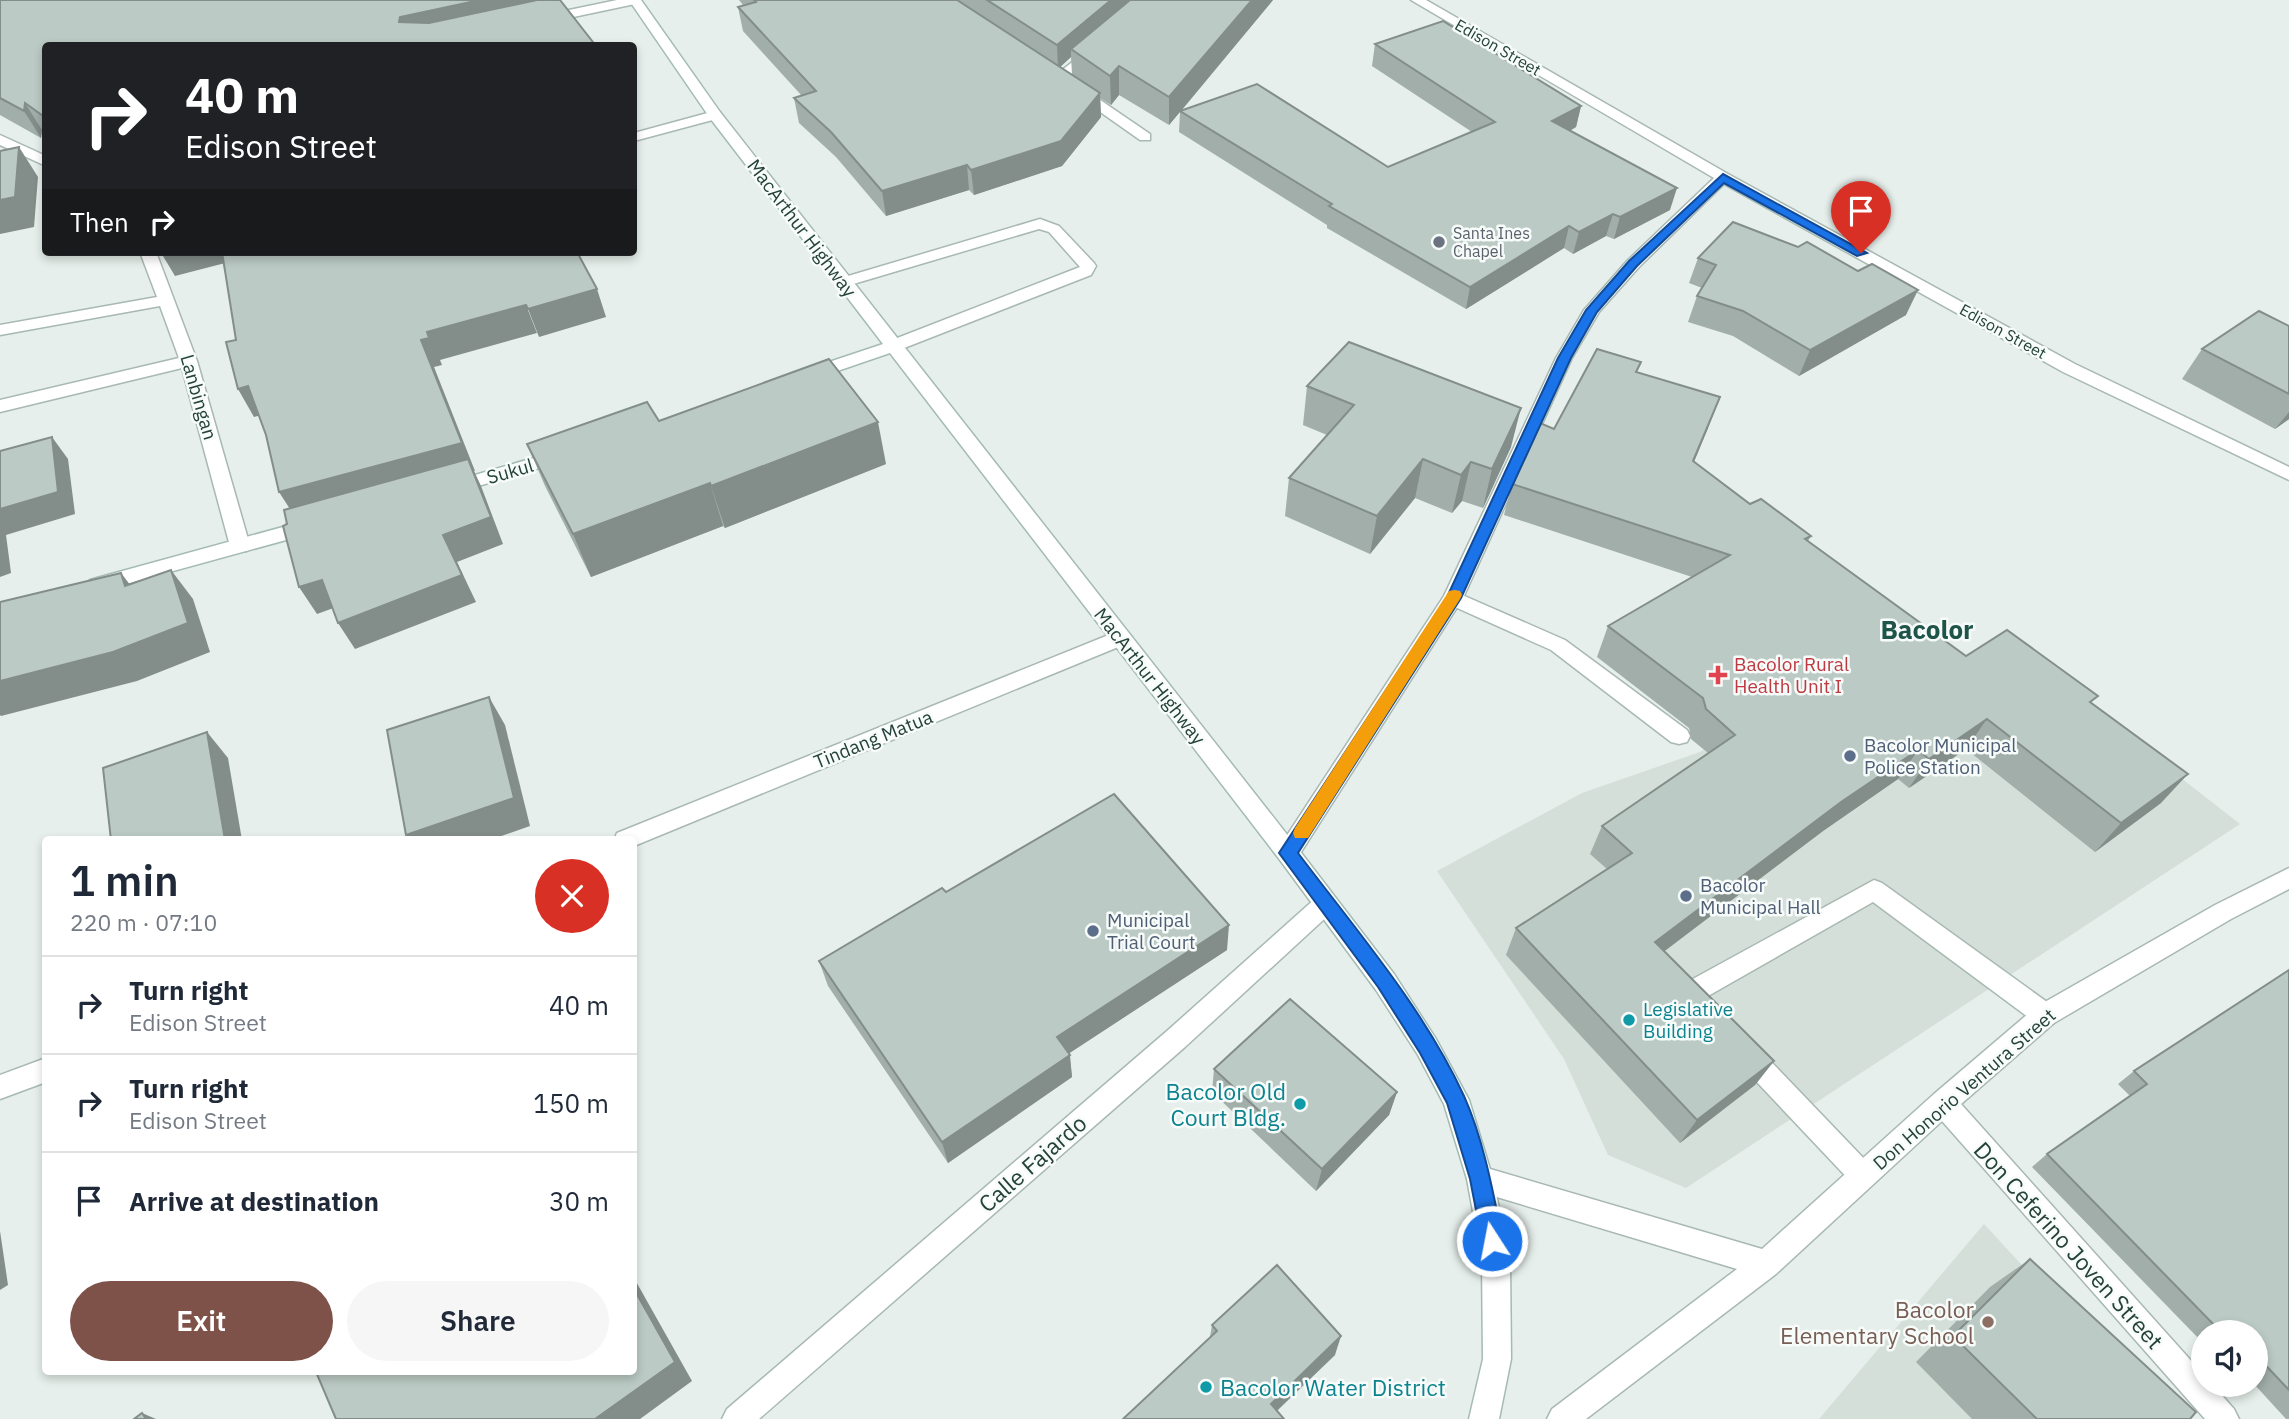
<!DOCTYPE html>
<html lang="en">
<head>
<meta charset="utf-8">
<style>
  :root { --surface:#fff; --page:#f6f6f7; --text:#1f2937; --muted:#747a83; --line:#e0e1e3; --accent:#7f5249 }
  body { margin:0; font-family:"IBM Plex Sans",sans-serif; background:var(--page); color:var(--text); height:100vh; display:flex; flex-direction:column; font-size:26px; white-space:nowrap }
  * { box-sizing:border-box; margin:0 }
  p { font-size:23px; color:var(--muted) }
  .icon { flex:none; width:38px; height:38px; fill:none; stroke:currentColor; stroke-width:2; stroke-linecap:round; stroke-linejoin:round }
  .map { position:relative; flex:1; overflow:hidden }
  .details { position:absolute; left:42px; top:836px; width:595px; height:539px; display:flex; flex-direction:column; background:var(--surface); border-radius:7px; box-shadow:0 4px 10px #0003 }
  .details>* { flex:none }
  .guide { position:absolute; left:42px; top:42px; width:595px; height:214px; border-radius:7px; box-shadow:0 4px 10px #0003; background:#202124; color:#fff; overflow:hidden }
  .fabs { position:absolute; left:2191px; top:1320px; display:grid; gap:14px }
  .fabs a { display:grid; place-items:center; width:77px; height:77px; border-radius:50%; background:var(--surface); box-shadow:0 4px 10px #0003; font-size:35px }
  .pin { position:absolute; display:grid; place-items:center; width:60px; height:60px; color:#fff; margin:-72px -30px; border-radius:50% 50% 50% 0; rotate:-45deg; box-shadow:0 0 7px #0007 }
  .pin .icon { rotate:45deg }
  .me { position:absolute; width:77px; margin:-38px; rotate:349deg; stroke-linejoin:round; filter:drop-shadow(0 0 5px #0008) }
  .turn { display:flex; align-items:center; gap:24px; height:147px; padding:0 28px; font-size:32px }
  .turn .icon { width:91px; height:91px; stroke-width:2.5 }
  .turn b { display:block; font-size:49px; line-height:60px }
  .then { display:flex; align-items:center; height:66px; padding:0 28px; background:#0003; gap:14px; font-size:26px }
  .round { display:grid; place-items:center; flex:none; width:74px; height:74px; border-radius:37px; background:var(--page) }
  .head { display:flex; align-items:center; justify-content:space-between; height:119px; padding:0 28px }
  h1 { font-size:42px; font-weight:600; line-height:52px }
  .button { display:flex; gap:14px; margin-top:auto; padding:14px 28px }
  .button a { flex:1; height:80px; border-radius:42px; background:var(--accent); color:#fff; font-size:28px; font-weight:600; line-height:80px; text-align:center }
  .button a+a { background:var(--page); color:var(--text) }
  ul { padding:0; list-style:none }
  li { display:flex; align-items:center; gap:21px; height:98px; padding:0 28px; border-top:2px solid var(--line) }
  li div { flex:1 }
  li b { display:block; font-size:26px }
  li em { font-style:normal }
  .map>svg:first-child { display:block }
</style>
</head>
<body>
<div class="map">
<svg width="2289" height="1419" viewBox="0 0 2289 1419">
  <rect width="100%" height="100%" fill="#e6efeb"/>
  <g fill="#d4dfda">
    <path d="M1882 635 1924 668 2012 646 2240 824 1686 1188 1608 1155 1564 1059 1437 871 1582 793 1700 752Z"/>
    <path d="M1984 1224 2164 1419H1819Z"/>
  </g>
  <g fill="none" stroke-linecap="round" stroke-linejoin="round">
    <defs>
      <g id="lane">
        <path d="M1040 219 1059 226 1094 263 1096 266 1091 275 899 350H887L885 346 887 342 1080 267 1049 232 1039 229 850 285 844 287 836 282 838 279Z"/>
        <path d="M1453 591 1565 640 1687 730 1690 736 1687 742 1679 744 1671 742 1551 650 1446 603 1443 598 1446 593Z"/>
        <path d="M1874 880 1882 883 2054 1007 2057 1015 2054 1023 2045 1026 2036 1023 1873 902 1708 996 1712 1004 1709 1012 1700 1015C1689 1011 1682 1005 1677 994L1680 986Z"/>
        <path d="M1746 1041 1755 1045 1872 1167 1876 1176 1872 1185 1863 1189 1854 1185 1737 1061 1733 1053 1737 1045Z"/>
      </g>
      <g id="street">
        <path d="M617 0H641L635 4 545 23 539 19 545 15Z"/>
        <path d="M1411 0H1426L1728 174 2075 364 2289 467V480L2063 372 1724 184 1639 267 1599 312 1572 358 1463 598 1296 860 1288 863 1280 860 1277 853 1280 846 1444 596 1556 358 1584 310 1627 261 1714 178Z"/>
        <path d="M1094 45 1099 46V52L1068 78 1150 134V140H1140L1052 78Z"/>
        <path d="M715 111 720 112V118L634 141V133Z"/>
        <path d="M0 135 46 156V166L0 145Z"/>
        <path d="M140 252H156L197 361 250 546 247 551H233L230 546 182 368 0 412V400L179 358 160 306 0 335V325L157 297Z"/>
        <path d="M1121 630 1128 633 1131 638 1128 643 634 846V840H614L617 833Z"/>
        <path d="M2289 868V889L2231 919 2054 1023 1961 1104 2203 1374V1384H2212L2234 1409 2239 1419H2205L1942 1121 1776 1274 1586 1419H1547L1552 1409 1737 1269 1480 1192 1471 1188 1467 1179 1471 1170 1480 1166 1762 1249 1934 1094 2036 1007 2215 905Z"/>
        <path d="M1325 894 1333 897 1337 904 1333 911 1185 1047 759 1419H722L727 1409 1167 1031 1317 897Z"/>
        <path d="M46 1058V1082L0 1099V1075Z"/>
      </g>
      <g id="secondary">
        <path d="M629 0H641L720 112 1296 846 1394 974 1436 1039 1469 1100 1493 1179 1510 1261 1511 1359 1499 1419H1469L1483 1359 1482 1261 1467 1179 1444 1104 1418 1055 1376 990 1280 860 890 353 814 379H802L799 375 802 371 883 344 710 118Z"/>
        <path d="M561 450 570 456 567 460 451 494 444 492 442 488 444 484Z"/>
        <path d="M312 519 319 521 321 526 319 531 97 592 90 590 87 585 90 580 97 578Z"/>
      </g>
    </defs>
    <use href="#lane" stroke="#a8b8b2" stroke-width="3"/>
    <use href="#street" stroke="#a8b8b2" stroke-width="3"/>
    <use href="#secondary" stroke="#a4bbb3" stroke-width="3"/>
    <use href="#lane" fill="#fff" fill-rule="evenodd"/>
    <use href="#street" fill="#fff" fill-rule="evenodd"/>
    <use href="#secondary" fill="#fff" fill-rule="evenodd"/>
  </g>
  <g fill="#a1aea9" fill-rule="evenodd">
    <path d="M0 0 46 46V133L42 130 41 138 0 115Z"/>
    <path d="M739 0H1273L1182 110 1388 167 1472 132 1372 66 1375 44 1581 106 1576 127 1570 131 1670 210 1614 239 1606 236 1573 254 1564 248 1466 309 1327 228V225L1179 132 1180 112 1169 125 1119 95 1111 105 1100 98 1101 117 1062 166 974 195 969 190 886 216 836 157 799 123 794 98 802 96 743 31 738 7 743 5ZM1071 57 1072 74 1060 67Z"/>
    <path d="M1698 258 1906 315 1799 376 1733 336 1688 322 1697 296 1702 288 1689 283Z"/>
    <path d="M2289 326V419L2275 429 2182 379 2202 349Z"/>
    <path d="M1637 373 1708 428 1694 462 1750 504 1811 536 1808 541 1966 656 2092 704 2161 803 2095 852 1966 749 1909 788 1898 779 1823 831 1664 951 1774 1061 1755 1085 1680 1143 1506 955 1516 928 1607 869 1590 854 1602 826 1708 753 1691 739 1689 728 1597 657 1608 626 1692 577 1504 515 1512 484 1554 429Z"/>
    <path d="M1307 386 1511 447 1483 508 1462 501 1452 513 1415 498 1370 554 1285 516 1289 478 1327 435 1303 425Z"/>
    <path d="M659 421 886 464 725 528 723 526 591 577 545 486 527 444Z"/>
    <path d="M946 892 1227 950 1069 1053 1072 1077 948 1163 828 986 819 961Z"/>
    <path d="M2289 970V1419H2286L2254 1384H2256V1332H2203V1343L2032 1167 2047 1154 2130 1096 2118 1084 2134 1071Z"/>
    <path d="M1214 1069 1397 1092 1389 1115 1316 1191 1212 1092Z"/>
    <path d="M2030 1259 2190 1419H1972L1916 1362 1990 1287Z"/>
    <path d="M1212 1325 1335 1355 1277 1411 1210 1337Z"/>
  </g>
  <g fill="#838d89">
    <path d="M480 0H553L410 43 399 22 400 17Z"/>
    <path d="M1111 0H1140L1071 49V57L1058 69 1057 45Z"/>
    <path d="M1252 0H1273L1169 125V97Z"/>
    <path d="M1119 66V95L1111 105 1110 76Z"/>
    <path d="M1100 93 1101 117 1062 166 974 195 971 170Z"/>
    <path d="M25 103 42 130 41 138 24 111Z"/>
    <path d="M1581 106 1576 127 1547 143 1552 121Z"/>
    <path d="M19 147 38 177 34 227 0 234V200Z"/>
    <path d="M967 165 969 190 886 216 882 191Z"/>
    <path d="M1677 188 1670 210 1614 239 1620 217Z"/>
    <path d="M1613 214 1606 236 1573 254 1579 232Z"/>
    <path d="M1569 226 1564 248 1466 309 1470 287Z"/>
    <path d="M158 252H226L229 262 175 276 163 256H160Z"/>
    <path d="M597 289 606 317 539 337 528 309Z"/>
    <path d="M1918 290 1906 315 1799 376 1810 350Z"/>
    <path d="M526 305 537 333 440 360 442 365 434 367 475 471H474L481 486 503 544 457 562 476 602 355 649 338 623 462 575 297 520 279 492 421 340 427 332Z"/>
    <path d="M248 386 265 414 254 417 238 389Z"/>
    <path d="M1720 397 1708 428 1681 492 1693 461Z"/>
    <path d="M1521 408 1511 447 1483 508 1492 469Z"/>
    <path d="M2289 412V419L2275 429Z"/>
    <path d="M878 422 886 464 725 528 711 486Z"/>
    <path d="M52 437 68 459 75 514 6 535 11 573 0 577V509Z"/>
    <path d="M1423 459 1415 498 1370 554 1377 516Z"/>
    <path d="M1471 462 1462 501 1452 513 1461 475Z"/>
    <path d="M710 483 723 526 591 577 573 534Z"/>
    <path d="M171 570 193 599 210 652 137 681 1 716 0 715V681Z"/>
    <path d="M121 573 144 603 125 586Z"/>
    <path d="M322 580 339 606 317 614 299 587Z"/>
    <path d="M489 697 505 725 530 826 490 840H410L406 835Z"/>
    <path d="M1987 719 1966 749 1909 788 1929 759Z"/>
    <path d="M207 732 228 758 242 840H225Z"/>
    <path d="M1918 750 1898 779 1823 831 1641 969 1655 942 1841 802Z"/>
    <path d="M2188 774 2161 803 2095 852 2121 823Z"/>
    <path d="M1229 925 1227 950 1059 1060 1057 1037Z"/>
    <path d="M1070 1055 1072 1077 948 1163 942 1142Z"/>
    <path d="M1774 1061 1755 1085 1680 1143 1697 1120Z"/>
    <path d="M1397 1092 1389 1115 1316 1191 1322 1169Z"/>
    <path d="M0 1231 8 1285 0 1290Z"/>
    <path d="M634 1278 692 1381 640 1419H595L634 1289Z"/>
    <path d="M1341 1336 1335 1355 1268 1419 1271 1404Z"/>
    <path d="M142 1413 156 1419H146Z"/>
  </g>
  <g fill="#bbcac4" stroke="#838d89" stroke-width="2">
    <path d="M0 0H480L400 17 399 22 429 23 537 0H560L596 46H46V118L25 103 24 111 0 98Z"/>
    <path d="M754 0H957L1100 93 1061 141 971 170 967 165 882 191 831 132 794 98 816 91 738 7 756 2Z"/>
    <path d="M987 0H1111L1057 45Z"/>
    <path d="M1130 0H1252L1169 97 1119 66 1110 76 1071 49Z"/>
    <path d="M1443 21 1581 106 1552 121 1677 188 1620 217 1613 214 1579 232 1569 226 1470 287 1329 206 1332 204 1180 111 1257 84 1388 167 1495 122 1375 44Z"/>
    <path d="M19 147 15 197 0 200V151Z"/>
    <path d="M1733 222 1798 247 1807 242 1858 271 1872 264 1918 290 1810 350 1743 311 1697 296 1716 265 1698 258Z"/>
    <path d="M222 252H577L597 289 528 309 526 305 427 332 429 338 421 340 462 443 279 492 266 435 248 386 238 389 226 342 236 340Z"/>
    <path d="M2259 311 2289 326V394L2202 349Z"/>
    <path d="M1349 342 1521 408 1492 469 1471 462 1461 475 1423 459 1377 516 1289 478 1354 405 1307 386Z"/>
    <path d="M1597 349 1641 362 1636 372 1720 397 1693 461 1750 504 1761 499 1811 536 1805 539 1966 656 2007 630 2098 696 2090 702 2188 774 2121 823 1987 719 1929 759 1918 750 1841 802 1655 942 1774 1061 1697 1120 1516 928 1632 853 1602 826 1735 735 1706 709 1703 698 1608 626 1730 555 1512 484 1540 423 1554 429Z"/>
    <path d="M829 359 878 422 711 486 710 483 573 534 527 444 647 402 659 421Z"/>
    <path d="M52 437 58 492 0 509V451Z"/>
    <path d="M468 459 491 517 443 535 462 575 338 623 322 580 299 587 283 526 287 524 284 510Z"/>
    <path d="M171 570 188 623 113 652 0 681V602L121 573 125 586Z"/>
    <path d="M489 697 514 798 406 835 387 730Z"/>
    <path d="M207 732 225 840H111L103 768Z"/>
    <path d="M1114 794 1229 925 1057 1037 1070 1055 942 1142 819 961 942 888 946 892Z"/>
    <path d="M2289 970V1390L2256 1355V1332H2221L2047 1154 2147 1084 2134 1071Z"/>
    <path d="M1290 999 1397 1092 1322 1169 1214 1069Z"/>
    <path d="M2030 1259 2196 1412 2190 1419H2037L1953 1336Z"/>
    <path d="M1277 1265 1341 1336 1271 1404 1284 1419H1123L1217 1331 1212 1325Z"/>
    <path d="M634 1289 675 1362 595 1419H336L316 1372H634Z"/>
    <path d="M142 1413 146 1419H134Z"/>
  </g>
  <path fill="#1a73e8" stroke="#114b97" stroke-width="2" d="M1723 174 1867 253 1857 256 1724 183 1637 266 1597 312 1571 358 1461 598 1298 853C1356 930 1423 1007 1464 1096 1484 1141 1493 1192 1503 1241L1500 1248 1492 1251 1485 1248 1482 1241 1470 1179 1447 1103 1420 1053 1378 987 1279 853 1447 597 1558 358 1586 310 1629 261Z"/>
  <path fill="#f59e0b" d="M1455 590 1460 591 1462 595 1460 599 1308 838H1295L1293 833 1295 828 1449 591Z"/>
  <circle fill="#6b7280" stroke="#f7fbf9" stroke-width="2.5" cx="1439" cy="242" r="7"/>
  <path fill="#e0444e" stroke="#f7fbf9" stroke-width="2.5" d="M1714.5 664.5h7v7h7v7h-7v7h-7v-7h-7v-7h7z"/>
  <g fill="#5c6f8a" stroke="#f7fbf9" stroke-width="2.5">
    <circle cx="1850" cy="756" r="7"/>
    <circle cx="1686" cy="896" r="7"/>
    <circle cx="1093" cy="931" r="7"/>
  </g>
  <g fill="#0f9aa8" stroke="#f7fbf9" stroke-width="2.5">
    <circle cx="1629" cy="1020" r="7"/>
    <circle cx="1300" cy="1104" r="7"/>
    <circle cx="1206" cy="1387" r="7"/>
  </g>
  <circle fill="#8d6e63" stroke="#f7fbf9" stroke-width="2.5" cx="1988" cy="1322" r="7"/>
  <g text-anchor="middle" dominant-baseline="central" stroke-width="5" stroke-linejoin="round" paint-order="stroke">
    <g font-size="16" fill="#24423a" stroke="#f7fbf9">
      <text transform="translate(1498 47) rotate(30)">Edison Street</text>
      <text transform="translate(2003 331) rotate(29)">Edison Street</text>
    </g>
    <g font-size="16" fill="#5b616d" stroke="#f7fbf9" text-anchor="start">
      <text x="1453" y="233">Santa Ines<tspan x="1453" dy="18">Chapel</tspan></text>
    </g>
    <g font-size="19" fill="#24423a" stroke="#f7fbf9">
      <text transform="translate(802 228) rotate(53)">MacArthur Highway</text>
      <text transform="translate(199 397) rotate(74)">Lanbingan</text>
      <text transform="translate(510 471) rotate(-16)">Sukul</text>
      <text transform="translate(1150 676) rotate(52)">MacArthur Highway</text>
      <text transform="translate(873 739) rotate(-22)">Tindang Matua</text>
      <text transform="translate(1964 1089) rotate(-41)">Don Honorio Ventura Street</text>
    </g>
    <g font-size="19" fill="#be3a42" stroke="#f7fbf9" text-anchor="start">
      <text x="1734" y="664">Bacolor Rural<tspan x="1734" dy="22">Health Unit I</tspan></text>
    </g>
    <g font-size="19" fill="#4e5e75" stroke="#f7fbf9" text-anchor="start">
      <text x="1864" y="745">Bacolor Municipal<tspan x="1864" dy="22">Police Station</tspan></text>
      <text x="1700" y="885">Bacolor<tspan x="1700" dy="22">Municipal Hall</tspan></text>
      <text x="1107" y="920">Municipal<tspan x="1107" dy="22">Trial Court</tspan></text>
    </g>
    <g font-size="19" fill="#0d838f" stroke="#f7fbf9" text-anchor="start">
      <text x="1643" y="1009">Legislative<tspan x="1643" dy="22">Building</tspan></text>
    </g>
    <g font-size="23" fill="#0d838f" stroke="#f7fbf9" text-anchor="end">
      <text x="1286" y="1091">Bacolor Old<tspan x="1286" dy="26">Court Bldg.</tspan></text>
      <text x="1220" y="1387" text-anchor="start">Bacolor Water District</text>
    </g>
    <g font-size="23" fill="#24423a" stroke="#f7fbf9">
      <text transform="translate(1032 1163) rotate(-41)">Calle Fajardo</text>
      <text transform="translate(2069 1245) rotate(48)">Don Ceferino Joven Street</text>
    </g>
    <g font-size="23" fill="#785e54" stroke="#f7fbf9" text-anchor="end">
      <text x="1974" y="1309">Bacolor<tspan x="1974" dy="26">Elementary School</tspan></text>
    </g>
    <g font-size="26" font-weight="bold" fill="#1f5548" stroke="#f7fbf9">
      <text x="1927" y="629">Bacolor</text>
    </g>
  </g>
</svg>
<div class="fabs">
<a><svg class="icon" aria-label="sound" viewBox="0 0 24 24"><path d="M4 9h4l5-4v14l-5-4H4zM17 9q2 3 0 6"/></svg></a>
</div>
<div class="pin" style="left:1861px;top:253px;background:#d93025"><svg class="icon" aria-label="arrive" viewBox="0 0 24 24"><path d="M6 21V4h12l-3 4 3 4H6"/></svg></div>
<svg class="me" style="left:1492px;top:1241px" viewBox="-20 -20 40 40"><circle r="17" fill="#1a73e8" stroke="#fff" stroke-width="3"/><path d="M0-11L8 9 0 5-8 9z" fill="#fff"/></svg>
<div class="guide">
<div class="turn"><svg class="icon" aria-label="right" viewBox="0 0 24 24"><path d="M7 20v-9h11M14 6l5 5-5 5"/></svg><div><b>40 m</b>Edison Street</div></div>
<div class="then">Then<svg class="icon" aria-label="right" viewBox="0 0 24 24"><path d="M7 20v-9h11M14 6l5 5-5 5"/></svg></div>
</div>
<section class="details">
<div class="head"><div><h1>1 min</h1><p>220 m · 07:10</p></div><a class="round" style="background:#d93025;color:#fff"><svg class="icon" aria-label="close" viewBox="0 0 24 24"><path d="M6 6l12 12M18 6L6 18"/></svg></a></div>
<ul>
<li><svg class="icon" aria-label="right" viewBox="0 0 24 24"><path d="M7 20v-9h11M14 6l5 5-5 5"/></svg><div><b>Turn right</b><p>Edison Street</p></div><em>40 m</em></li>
<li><svg class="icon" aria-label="right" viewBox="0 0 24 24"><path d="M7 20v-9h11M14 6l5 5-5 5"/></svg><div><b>Turn right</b><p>Edison Street</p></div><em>150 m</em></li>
<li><svg class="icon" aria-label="arrive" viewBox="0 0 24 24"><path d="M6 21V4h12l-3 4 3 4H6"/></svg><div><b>Arrive at destination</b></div><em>30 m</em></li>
</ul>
<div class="button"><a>Exit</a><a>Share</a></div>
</section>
</div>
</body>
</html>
